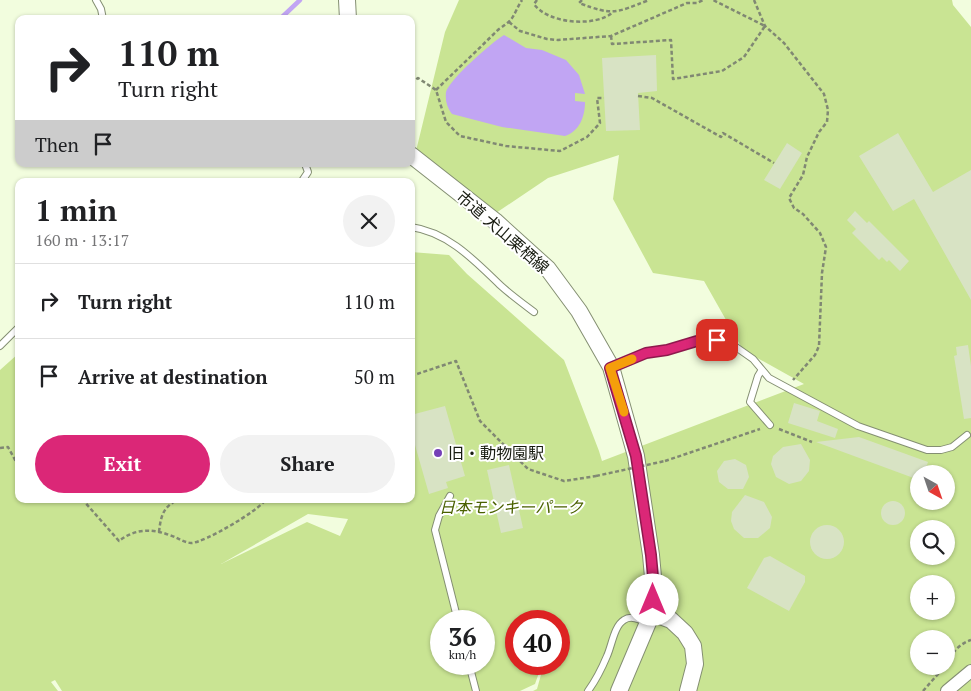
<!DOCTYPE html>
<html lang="en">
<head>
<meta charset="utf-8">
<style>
  :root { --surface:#fff; --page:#f2f2f2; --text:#202124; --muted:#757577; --line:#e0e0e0; --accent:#db2777 }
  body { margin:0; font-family:"PT Serif","Noto Sans JP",serif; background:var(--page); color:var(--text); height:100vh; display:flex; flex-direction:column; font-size:19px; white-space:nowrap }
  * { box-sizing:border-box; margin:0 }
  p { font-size:16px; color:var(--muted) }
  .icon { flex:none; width:28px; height:28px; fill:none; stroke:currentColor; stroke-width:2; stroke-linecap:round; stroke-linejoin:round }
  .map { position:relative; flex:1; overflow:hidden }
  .details { position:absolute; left:15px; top:178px; width:400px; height:325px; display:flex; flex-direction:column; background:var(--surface); border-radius:10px; box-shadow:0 1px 4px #0004 }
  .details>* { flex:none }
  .banner { position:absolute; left:15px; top:15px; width:400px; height:152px; border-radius:10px; box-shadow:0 1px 4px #0004; background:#fff; color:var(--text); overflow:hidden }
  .needle { width:32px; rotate:140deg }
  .fabs { position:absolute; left:910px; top:465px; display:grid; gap:10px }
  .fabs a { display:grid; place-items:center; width:45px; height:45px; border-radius:50%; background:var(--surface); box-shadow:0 1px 4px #0004; font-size:25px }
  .speed { position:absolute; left:430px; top:610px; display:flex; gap:10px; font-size:25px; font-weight:700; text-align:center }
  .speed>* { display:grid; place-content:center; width:65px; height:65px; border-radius:50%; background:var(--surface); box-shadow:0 1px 4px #0004; line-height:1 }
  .speed small { font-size:12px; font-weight:400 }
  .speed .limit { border:8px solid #d22; background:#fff; color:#111 }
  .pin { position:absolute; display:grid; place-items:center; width:42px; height:42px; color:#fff; margin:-21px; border-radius:10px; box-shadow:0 2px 8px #0006 }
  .me { position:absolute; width:55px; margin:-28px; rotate:0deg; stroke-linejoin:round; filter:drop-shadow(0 0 4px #0008) }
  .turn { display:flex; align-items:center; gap:18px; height:105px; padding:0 20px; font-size:22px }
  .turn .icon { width:65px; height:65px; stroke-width:2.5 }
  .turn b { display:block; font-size:35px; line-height:42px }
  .then { display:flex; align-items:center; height:48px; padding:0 20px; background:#0003; gap:10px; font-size:19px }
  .round { display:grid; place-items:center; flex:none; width:52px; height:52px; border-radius:26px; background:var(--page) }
  .headline { display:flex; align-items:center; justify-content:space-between; height:85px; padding:0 20px }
  h1 { font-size:30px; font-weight:700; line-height:38px }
  .cta { display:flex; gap:10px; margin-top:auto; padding:10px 20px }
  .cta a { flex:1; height:58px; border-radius:30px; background:var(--accent); color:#fff; font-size:20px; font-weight:700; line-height:58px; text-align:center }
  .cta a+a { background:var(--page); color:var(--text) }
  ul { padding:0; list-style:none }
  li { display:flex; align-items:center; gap:15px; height:75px; padding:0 20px; border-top:1px solid var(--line) }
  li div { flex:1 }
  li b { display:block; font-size:19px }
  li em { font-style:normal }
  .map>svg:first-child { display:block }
</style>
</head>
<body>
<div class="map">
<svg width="971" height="691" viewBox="0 0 971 691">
  <rect width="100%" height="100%" fill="#f2fdde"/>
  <path fill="#c9e493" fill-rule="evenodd" d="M459 0H952L953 5 971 27V691H533L537 689 544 664H559V621H516V664H542L535 684 520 691H62L55 680 51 682 58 691H0V370L19 353V499H411V252L449 255 467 274 564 360 599 451 602 461 804 384 743 350 704 281 653 273 613 199 619 155 548 178 493 215 416 151 445 32ZM919 474H946V501H919ZM308 514 348 519 340 536 307 522 221 564ZM919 529H946V556H919ZM919 584H946V611H919ZM441 621H484V664H441ZM919 639H946V666H919Z"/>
  <path fill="#c1a5f3" d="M504 35 526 48 542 50 566 60 579 75 585 94 575 93V101L585 102C585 116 580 131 565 136L502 127 452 114C447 108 445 100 446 92 449 80 492 42 504 35Z"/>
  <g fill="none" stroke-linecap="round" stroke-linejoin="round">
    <path stroke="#c1a5f3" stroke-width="4.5" d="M280 19 300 0"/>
  </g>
  <g fill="#d8e3c4">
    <path d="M656 55 657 91 638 93 640 130 606 131 602 58Z"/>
    <path d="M898 133 933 192 971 170V300L914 199 893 211 859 156Z"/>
    <path d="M787 143 802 153 780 189 764 180Z"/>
    <path d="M855 211 867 223 869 221 909 261 900 271 889 260 887 262 882 257 879 260 852 233 856 229 847 220Z"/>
    <path d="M968 345 971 366V418L964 419 954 356 957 355 956 347Z"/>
    <path d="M794 403 820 411 817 421 838 429 835 438 788 423Z"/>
    <path d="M445 406 465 476 446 482 448 488 429 494 411 431V415Z"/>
    <path d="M859 437 928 462 924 474H919V480L816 442Z"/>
    <path d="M801 444 810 460 809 471 801 481 789 484 776 477 771 464 773 456 783 447Z"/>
    <path d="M735 459 746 465 749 477 743 489H728L719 482 717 471 724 461Z"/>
    <path d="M509 465 523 528 501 533 487 470Z"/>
    <path d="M745 495 764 502 772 517 770 528 758 538H744L734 529 731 521 732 512Z"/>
    <circle cx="893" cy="513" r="12"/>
    <circle cx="827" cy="542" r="17"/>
    <path d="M770 556 805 576V582L789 611 747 588 764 558Z"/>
  </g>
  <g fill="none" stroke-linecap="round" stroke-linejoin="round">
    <defs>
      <g id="service">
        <path d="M96 0 101 9 103 19"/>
        <path d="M302 181 308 172 305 164"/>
        <path d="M411 227C448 232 475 261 500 285 511 295 522 303 534 312"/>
        <path d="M0 346 19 327"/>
        <path d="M612 367 646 353 667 349 697 341 717 340 733 345 753 359 769 378 858 426 927 450H941L952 447 967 435"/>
        <path d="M761 371 758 376 750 402 770 425"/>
        <path d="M450 496 439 516 435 530 458 621"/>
        <path d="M469 664 476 691"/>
        <path d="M588 691C596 680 602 668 607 656 612 645 614 626 624 620 631 615 640 620 647 622"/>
      </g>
      <path id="minor" d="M947 691 971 671"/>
      <g id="tertiary">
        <path d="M347 0 348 19"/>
        <path d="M411 155 495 221 548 269 579 311 611 367 636 456 651 555 654 588 652 613 619 691"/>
        <path d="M652 613 671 620 685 633 693 646 695 664 688 691"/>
      </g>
    </defs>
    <use href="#service" stroke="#848f72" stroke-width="8"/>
    <use href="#minor" stroke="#848f72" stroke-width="14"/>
    <use href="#tertiary" stroke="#848f72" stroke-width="18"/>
    <g stroke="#808873" stroke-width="2.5" stroke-dasharray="4 2.5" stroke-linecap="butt">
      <path d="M537 0 534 4C548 24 595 27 612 13"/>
      <path d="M582 0 579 3C614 16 615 13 649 0"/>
      <path d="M754 0 765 26 784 43 824 94 828 110 827 122 819 132 807 157 803 175 789 198 794 208 803 214 820 233 826 247 822 273 819 346 815 355 793 380"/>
      <path d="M509 22 520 31 547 39 558 40 611 36 687 3H697L703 0"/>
      <path d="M611 36 612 44 671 40 673 79 722 71 744 57 765 26 713 0"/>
      <path d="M411 83 418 78 436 90 446 122 460 136 506 146 560 151 587 137 600 123 597 98H604"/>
      <path d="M436 90 499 29C516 18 512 16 522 0"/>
      <path d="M638 96 652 98 721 137 723 133 774 163"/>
      <path d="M411 376 456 361 480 421 528 469 564 481 596 476"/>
      <path d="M779 429 812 442"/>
      <path d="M0 448 8 447 19 467"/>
      <path d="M665 461 760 429"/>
      <path d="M82 499 119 541C134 529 152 528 169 535 177 537 182 542 191 543 204 543 260 510 266 499"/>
      <path d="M159 532C161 515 163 507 179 499"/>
      <path d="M946 664C953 652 959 644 971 640"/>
      <path d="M923 691 945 666"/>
    </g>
    <use href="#service" stroke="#fff" stroke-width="6"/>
    <use href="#minor" stroke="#fff" stroke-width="12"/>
    <use href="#tertiary" stroke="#fff" stroke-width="16"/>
    <path stroke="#808873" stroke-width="2.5" stroke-dasharray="4 2.5" stroke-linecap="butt" d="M596 476 665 461"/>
  </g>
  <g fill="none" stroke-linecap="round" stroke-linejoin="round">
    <defs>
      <path id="route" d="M653 600 654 588 651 555 636 456 610 368 646 353 667 350 697 341 717 340"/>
    </defs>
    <use href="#route" stroke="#8e194d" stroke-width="12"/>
    <use href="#route" stroke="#db2777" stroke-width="9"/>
    <path stroke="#f59e0b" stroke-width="9" d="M624 412 610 368 632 359"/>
  </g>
  <circle fill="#7540b7" stroke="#fff" stroke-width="2" cx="438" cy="453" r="5"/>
  <g text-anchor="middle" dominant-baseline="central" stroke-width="4" stroke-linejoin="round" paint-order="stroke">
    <g font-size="16" fill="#171b10" stroke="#fff">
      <text transform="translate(503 232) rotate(41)">市道 犬山栗栖線</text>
    </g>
    <g font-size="16" fill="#171b10" stroke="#fff" text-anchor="start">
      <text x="448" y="453">旧・動物園駅</text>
    </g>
    <g font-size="16" font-style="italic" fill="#4a6100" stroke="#fff">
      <text x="511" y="507">日本モンキーパーク</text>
    </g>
  </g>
</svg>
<div class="fabs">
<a><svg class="needle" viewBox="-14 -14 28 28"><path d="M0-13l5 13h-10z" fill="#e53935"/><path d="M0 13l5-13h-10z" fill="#757577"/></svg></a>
<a><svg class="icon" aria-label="search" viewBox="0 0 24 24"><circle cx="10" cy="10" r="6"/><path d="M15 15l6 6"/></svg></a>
<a>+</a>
<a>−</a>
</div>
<div class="speed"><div>36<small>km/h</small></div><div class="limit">40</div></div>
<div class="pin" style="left:717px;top:340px;background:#d93025"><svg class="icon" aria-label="arrive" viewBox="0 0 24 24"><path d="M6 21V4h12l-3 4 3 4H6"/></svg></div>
<svg class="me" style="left:653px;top:600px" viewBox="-20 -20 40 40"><circle r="19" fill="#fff"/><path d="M0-13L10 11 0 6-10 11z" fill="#db2777"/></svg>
<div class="banner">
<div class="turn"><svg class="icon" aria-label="right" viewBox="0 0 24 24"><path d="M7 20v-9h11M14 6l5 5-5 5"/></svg><div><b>110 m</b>Turn right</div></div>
<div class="then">Then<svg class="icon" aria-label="arrive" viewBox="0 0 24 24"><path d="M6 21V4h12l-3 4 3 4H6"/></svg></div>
</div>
<section class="details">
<div class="headline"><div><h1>1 min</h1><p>160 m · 13:17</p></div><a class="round"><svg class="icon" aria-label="close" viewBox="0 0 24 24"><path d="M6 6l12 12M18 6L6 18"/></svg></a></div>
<ul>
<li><svg class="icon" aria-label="right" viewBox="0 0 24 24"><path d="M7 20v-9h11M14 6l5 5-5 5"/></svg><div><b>Turn right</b></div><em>110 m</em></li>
<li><svg class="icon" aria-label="arrive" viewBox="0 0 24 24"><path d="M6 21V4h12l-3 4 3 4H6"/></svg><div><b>Arrive at destination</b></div><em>50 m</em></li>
</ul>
<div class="cta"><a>Exit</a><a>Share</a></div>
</section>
</div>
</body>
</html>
